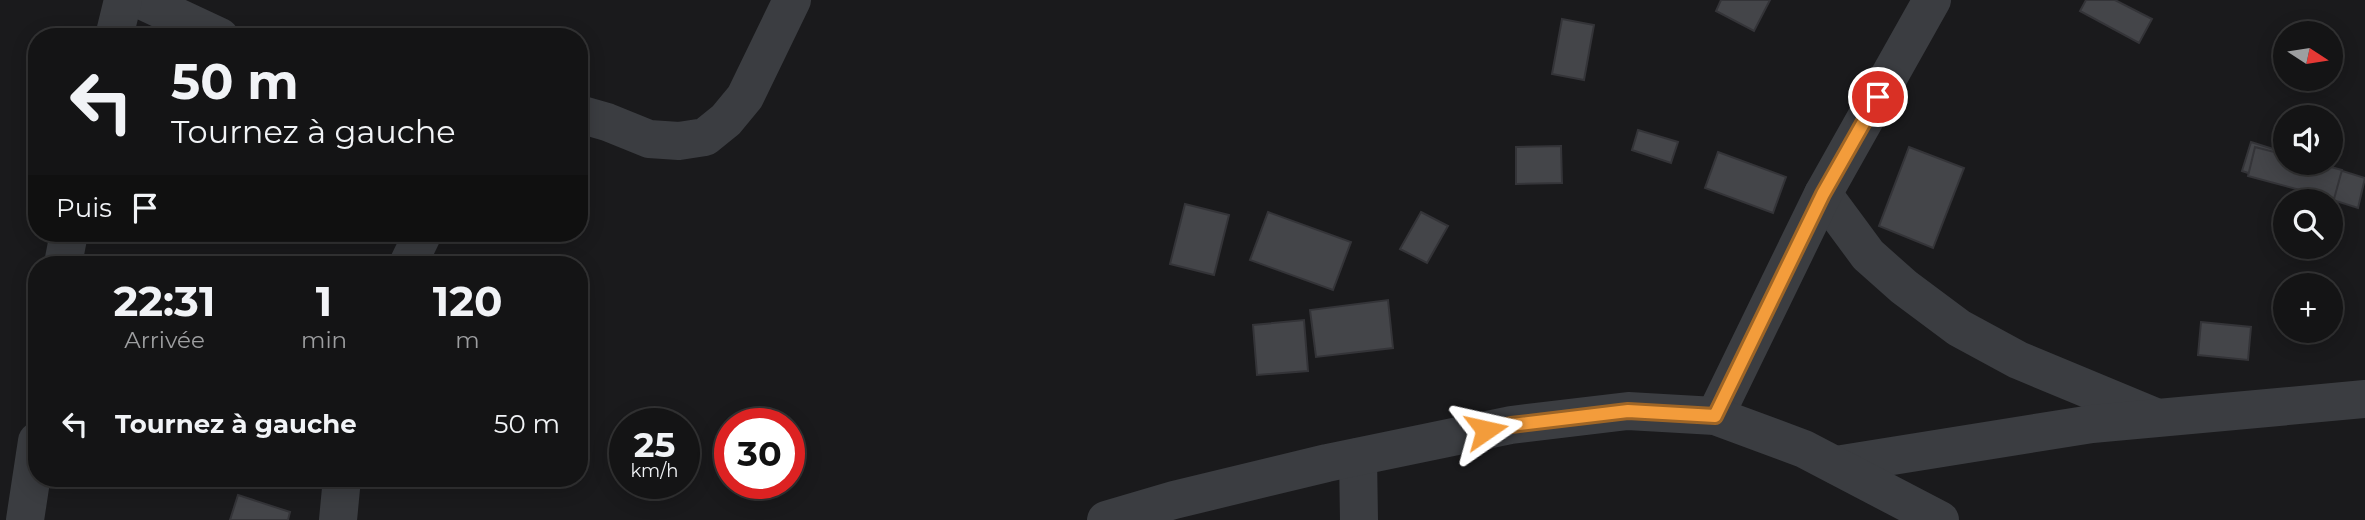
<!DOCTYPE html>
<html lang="fr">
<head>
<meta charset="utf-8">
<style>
  :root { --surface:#141415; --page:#212122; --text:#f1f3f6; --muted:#9d9ea0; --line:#333334 }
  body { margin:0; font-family:Montserrat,sans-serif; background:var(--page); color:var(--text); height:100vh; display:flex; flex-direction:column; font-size:26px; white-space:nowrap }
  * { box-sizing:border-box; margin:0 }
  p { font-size:23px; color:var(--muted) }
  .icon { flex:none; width:38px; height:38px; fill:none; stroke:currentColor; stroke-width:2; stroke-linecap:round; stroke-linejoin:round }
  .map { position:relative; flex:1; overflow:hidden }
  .panel { position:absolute; left:28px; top:256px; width:560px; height:231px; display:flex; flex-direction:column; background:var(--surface); border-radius:28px; box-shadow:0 4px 18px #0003,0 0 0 2px var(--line) }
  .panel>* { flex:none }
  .guide { position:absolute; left:28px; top:28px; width:560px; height:214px; border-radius:28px; box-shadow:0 4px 18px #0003,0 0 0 2px var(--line); background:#141415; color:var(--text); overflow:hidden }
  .needle { width:46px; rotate:102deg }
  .buttons { position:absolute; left:2273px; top:21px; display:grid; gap:14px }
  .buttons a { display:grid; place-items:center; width:70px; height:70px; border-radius:50%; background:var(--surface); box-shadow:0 4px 18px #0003,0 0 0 2px var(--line); font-size:35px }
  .speed { position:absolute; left:609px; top:408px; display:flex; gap:14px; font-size:35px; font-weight:700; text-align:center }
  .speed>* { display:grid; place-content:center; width:91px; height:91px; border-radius:50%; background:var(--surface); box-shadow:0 4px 18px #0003,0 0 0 2px var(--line); line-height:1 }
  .speed small { font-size:18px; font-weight:400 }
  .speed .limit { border:10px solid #d22; background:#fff; color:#111 }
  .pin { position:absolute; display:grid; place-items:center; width:60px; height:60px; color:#fff; margin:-30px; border:4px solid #fff; border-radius:50%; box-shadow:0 2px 7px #0007 }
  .me { position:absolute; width:77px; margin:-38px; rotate:79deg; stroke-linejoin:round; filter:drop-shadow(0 0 5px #0008) }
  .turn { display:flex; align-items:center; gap:24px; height:147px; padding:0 28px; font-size:32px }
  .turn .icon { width:91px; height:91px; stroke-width:2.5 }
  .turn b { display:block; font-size:49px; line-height:60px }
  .then { display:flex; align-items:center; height:66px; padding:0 28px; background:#0003; gap:14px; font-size:26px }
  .eta { display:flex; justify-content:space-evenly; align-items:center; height:119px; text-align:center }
  .eta b { font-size:42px; font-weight:700; line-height:49px }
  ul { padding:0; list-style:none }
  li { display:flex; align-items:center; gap:21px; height:98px; padding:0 28px }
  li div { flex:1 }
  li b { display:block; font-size:26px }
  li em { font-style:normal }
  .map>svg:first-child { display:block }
</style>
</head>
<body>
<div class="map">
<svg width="2365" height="520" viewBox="0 0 2365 520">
  <rect width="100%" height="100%" fill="#1a1a1c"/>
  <g fill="#444549" stroke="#343438" stroke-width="2">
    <path d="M1721 0H1770L1754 31 1716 11Z"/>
    <path d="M2086 0H2115L2152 19 2139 43 2080 11Z"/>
    <path d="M1562 19 1594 25 1584 80 1552 74Z"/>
    <path d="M1638 130 1678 142 1671 163 1632 150Z"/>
    <path d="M2251 142 2286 153V163H2317L2365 178 2358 208 2242 171Z"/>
    <path d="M1561 146 1562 183 1516 184V147Z"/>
    <path d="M1909 147 1964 168 1933 248 1879 226Z"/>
    <path d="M2255 147 2286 155V163H2316L2342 170 2334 199 2248 176Z"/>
    <path d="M1718 152 1786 177 1773 213 1705 188Z"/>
    <path d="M1185 204 1229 215 1214 275 1170 264Z"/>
    <path d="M1268 212 1351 242 1333 290 1250 260Z"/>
    <path d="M1421 212 1448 226 1427 263 1400 249Z"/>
    <path d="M1388 300 1393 348 1316 357 1310 310Z"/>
    <path d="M1304 320 1308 371 1257 375 1253 325Z"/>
    <path d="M2201 322 2251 327 2248 360 2198 355Z"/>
    <path d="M238 495 290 512 288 520H230Z"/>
  </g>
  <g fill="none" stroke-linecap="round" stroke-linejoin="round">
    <g stroke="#3b3d41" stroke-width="38">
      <path d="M141 0 220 37"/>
      <path d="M114 37 123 0"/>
      <path d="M579 114 607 122 649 139 679 141 705 137 726 120 745 97 792 0"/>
      <path d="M1823 194 1868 255 1904 287 1959 328 2018 360 2153 416"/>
      <path d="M63 264 69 233"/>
      <path d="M408 264 423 233"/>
      <path d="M1715 416 1823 194 1932 0"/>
      <path d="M1358 457 1359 520"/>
      <path d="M1836 465 2092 424 2365 399"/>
      <path d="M25 520 37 441"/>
      <path d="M338 520 342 478"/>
      <path d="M1106 520 1174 500 1327 463 1511 425 1628 411 1715 416 1804 449 1940 520"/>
    </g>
  </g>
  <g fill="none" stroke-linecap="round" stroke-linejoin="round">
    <defs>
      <path id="route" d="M1486 430 1511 425 1628 411 1715 416 1823 194 1878 97"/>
    </defs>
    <use href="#route" stroke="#9e6526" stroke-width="18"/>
    <use href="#route" stroke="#f39c3b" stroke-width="12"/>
  </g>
</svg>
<div class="buttons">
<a><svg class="needle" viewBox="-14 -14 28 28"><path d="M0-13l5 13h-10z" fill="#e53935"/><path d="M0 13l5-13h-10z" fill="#9d9ea0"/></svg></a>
<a><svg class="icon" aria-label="sound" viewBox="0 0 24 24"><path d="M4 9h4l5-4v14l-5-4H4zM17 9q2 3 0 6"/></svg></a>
<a><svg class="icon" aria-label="search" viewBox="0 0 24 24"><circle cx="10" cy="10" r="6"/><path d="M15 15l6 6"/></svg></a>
<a>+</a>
</div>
<div class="speed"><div>25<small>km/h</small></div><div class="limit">30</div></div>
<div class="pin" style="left:1878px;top:97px;background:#d93025"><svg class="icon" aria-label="arrive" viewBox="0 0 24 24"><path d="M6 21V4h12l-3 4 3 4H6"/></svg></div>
<svg class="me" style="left:1486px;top:430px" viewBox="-20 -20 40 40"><path d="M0-17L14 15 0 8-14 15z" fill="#f39c3b" stroke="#fff" stroke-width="4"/></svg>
<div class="guide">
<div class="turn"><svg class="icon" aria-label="left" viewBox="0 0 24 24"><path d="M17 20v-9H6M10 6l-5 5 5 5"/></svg><div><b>50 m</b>Tournez à gauche</div></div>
<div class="then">Puis<svg class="icon" aria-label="arrive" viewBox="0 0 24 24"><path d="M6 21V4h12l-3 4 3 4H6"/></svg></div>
</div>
<section class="panel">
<div class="eta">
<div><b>22:31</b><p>Arrivée</p></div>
<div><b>1</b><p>min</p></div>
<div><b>120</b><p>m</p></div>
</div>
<ul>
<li><svg class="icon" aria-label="left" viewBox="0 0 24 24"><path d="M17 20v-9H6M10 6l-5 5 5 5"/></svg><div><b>Tournez à gauche</b></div><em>50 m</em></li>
</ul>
</section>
</div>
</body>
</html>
